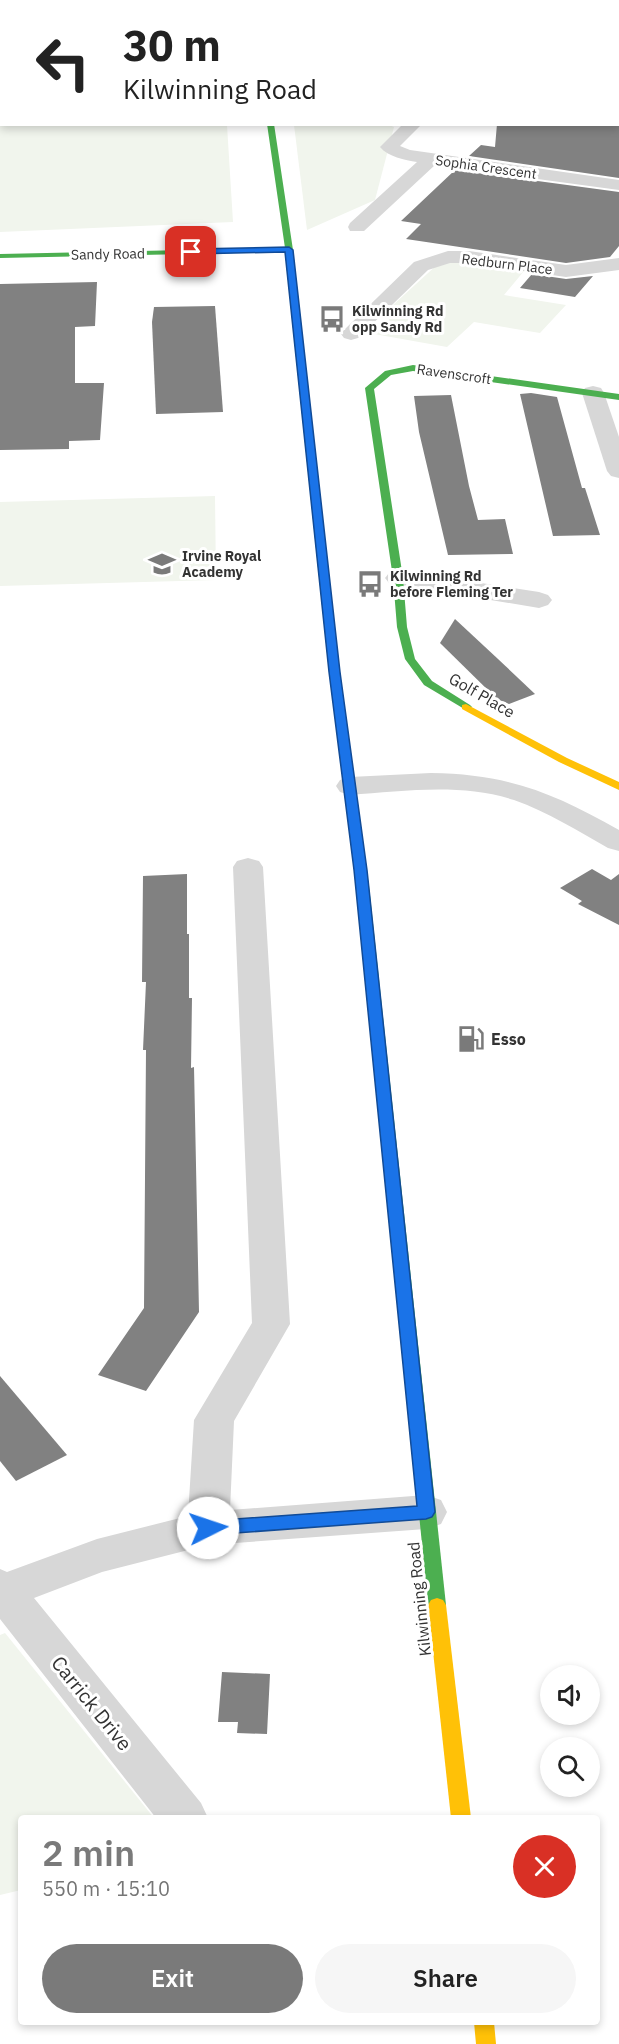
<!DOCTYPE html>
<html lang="en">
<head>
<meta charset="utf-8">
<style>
  :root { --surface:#fff; --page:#f6f6f6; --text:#222; --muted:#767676; --accent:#7a7a7a }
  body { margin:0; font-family:"IBM Plex Sans",sans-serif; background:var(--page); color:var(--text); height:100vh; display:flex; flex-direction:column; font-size:22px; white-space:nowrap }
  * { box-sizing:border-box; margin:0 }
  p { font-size:20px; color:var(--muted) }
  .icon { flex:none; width:33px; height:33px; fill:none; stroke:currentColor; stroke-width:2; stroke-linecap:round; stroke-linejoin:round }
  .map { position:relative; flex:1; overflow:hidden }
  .side { position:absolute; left:18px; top:1815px; width:582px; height:210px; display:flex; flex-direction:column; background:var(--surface); border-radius:6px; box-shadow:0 3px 9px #0003 }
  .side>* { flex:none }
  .hud { position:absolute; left:0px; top:0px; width:620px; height:126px; box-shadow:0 3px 9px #0003; background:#fff; color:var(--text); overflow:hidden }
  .buttons { position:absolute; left:540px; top:1665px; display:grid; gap:12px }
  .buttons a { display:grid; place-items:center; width:60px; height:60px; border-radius:50%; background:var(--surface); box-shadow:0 3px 9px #0003; font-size:30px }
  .pin { position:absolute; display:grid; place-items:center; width:51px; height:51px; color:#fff; margin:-26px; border-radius:12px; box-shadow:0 3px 9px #0006 }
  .me { position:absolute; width:66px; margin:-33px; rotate:86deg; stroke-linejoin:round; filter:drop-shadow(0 0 4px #0008) }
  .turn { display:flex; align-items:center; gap:21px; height:126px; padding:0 24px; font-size:27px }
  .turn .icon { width:78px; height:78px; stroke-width:2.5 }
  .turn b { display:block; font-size:42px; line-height:51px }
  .round { display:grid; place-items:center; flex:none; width:63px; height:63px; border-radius:32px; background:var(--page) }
  .overview { display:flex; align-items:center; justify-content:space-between; height:102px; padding:0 24px }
  h1 { font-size:36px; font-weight:600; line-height:45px; color:var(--accent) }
  .primary-button { display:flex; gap:12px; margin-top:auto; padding:12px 24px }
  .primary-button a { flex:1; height:69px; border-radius:36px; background:var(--accent); color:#fff; font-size:24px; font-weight:600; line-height:69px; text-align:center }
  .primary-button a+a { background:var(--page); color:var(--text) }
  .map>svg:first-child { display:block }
</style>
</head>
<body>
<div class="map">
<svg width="619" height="2044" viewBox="0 0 619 2044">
  <rect width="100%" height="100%" fill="#fff"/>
  <g fill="#f1f5ed">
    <path d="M0 18 2 124 227 125 233 222 0 232Z"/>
    <path d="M386 124 394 127 375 200 307 230 294 125Z"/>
    <path d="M459 262 524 271 504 295 566 305 540 333 474 322 447 347 374 334 398 311 393 305 439 263Z"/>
    <path d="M215 496 216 580 0 586V502Z"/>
    <path d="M5 1633 154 1818H21V1890L0 1895V1635Z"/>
  </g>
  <g fill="#818181">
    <path d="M497 124H619V178L469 156 481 145 495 147Z"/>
    <path d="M455 170 619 192V246L610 257 566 263 406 239 421 224 401 221Z"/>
    <path d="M532 274 566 279 593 276 575 297 520 288Z"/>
    <path d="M97 282 95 326 75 327V383H104L100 440 69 441V449L0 450V284Z"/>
    <path d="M215 306 223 412 156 414 152 322 154 307Z"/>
    <path d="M531 393 557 397 582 488H585L600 535 553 536 520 394Z"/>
    <path d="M451 395 469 486 478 520 505 519 513 554 448 555 419 432 414 396Z"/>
    <path d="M455 619 498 659 535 694 509 704 497 699 440 643Z"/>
    <path d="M592 869 611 880 619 874V925L578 904 582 901 560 888Z"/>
    <path d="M187 874V934H189V998H192L191 1068 194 1067 199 1312 146 1391 98 1375 144 1308 146 1050H143L146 982H142L143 876Z"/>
    <path d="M0 1376 67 1455 16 1481 0 1461Z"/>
    <path d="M222 1672 270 1674 267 1734 237 1733 238 1722H218Z"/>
  </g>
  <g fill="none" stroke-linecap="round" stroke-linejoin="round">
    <g fill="#d7d7d7" fill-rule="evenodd">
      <path d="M94 0H108L93 2Z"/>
      <rect x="0" y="5" width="2" height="9"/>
      <rect x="618" y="56" width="1" height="11"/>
      <rect x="618" y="105" width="1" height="11"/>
      <path d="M403 124H422L400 146 410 150 619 180V190L435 165 364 231H350L348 227 350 223 417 162C405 160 388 157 380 147Z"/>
      <path d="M448 251H469L566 265 619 258V270L566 277 469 263H450L428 270 358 338 351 340 344 338 341 334 344 330 414 262Z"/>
      <path d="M593 386 601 388 604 393 619 437V478L611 476 607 471 582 393 585 388Z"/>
      <path d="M398 570 539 592 548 595 552 600 548 605 539 608 389 583 385 578 389 573Z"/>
      <path d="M431 773C508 774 554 793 619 830V851L608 848C578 831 548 812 514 800 462 783 404 791 350 795L340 792 336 786 340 780 350 777Z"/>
      <path d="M248 858 259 861 263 867 290 1324 234 1421 230 1510 426 1495 441 1500 447 1512 441 1524 426 1529 208 1545 102 1572 34 1598 201 1803 208 1818H156L0 1619V1569L7 1572 97 1539 188 1516 194 1420 252 1323 233 867 237 861Z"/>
    </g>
    <g fill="#4caf50" fill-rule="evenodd">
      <path d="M246 0H252L253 2H247Z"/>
      <path d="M267 124H274L293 250 328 568 323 571 318 568 285 252 0 258V254L285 248Z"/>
      <path d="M413 365 619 394V400L413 371 391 375 374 389 403 578 407 627 415 659 432 681 470 705 472 707 466 710 424 685 405 659 397 627 393 578 365 388 385 371Z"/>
      <path d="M363 882 369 886 446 1605 443 1610 437 1612 431 1610 428 1605 357 886Z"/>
    </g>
    <g fill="#ffc107" fill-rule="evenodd">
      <path d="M323 565 328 568 339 672 369 886 363 890 357 886 329 672 318 568Z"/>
      <path d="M466 704 567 758 619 782V790L559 762 462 709V705Z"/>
      <path d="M437 1598 443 1600 446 1605 471 1818H451L428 1605 431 1600Z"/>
      <path d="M474 2022H494L496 2044H476Z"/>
    </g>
  </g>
  <path fill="#1a73e8" stroke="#114b97" stroke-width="1.5" d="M289 247 293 250 340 672 367 870 435 1512 432 1517 426 1519 208 1535 202 1533 199 1528 202 1523 208 1521 417 1506 354 870 329 672 285 252 191 254 187 252 191 249Z"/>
  <defs>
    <symbol id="bus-bare" viewBox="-9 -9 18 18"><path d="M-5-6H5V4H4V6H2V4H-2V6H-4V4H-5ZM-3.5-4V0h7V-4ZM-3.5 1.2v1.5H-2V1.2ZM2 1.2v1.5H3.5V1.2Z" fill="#7a7a7a" stroke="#fff" stroke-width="2.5" paint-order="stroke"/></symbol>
    <symbol id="school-bare" viewBox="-9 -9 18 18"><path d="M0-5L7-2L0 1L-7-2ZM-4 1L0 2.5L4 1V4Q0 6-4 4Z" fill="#7a7a7a" stroke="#fff" stroke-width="2.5" paint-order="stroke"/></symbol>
    <symbol id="fuel-bare" viewBox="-9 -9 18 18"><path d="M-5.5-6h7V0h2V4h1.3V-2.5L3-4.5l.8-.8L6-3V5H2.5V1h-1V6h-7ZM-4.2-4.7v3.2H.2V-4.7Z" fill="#7a7a7a" stroke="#fff" stroke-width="2.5" paint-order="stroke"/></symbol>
  </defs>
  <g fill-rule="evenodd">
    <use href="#bus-bare" x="313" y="300" width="38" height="38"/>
    <use href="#school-bare" x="143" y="545" width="38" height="38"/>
    <use href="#bus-bare" x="351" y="565" width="38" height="38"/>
    <use href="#fuel-bare" x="452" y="1020" width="38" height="38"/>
  </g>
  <g text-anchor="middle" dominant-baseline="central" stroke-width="6" stroke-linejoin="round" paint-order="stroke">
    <g font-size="14" fill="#333" stroke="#fff">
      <text transform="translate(486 167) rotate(8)">Sophia Crescent</text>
      <text transform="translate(108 254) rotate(-1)">Sandy Road</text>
      <text transform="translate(507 264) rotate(7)">Redburn Place</text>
      <text transform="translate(454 374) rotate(8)">Ravenscroft</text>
    </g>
    <g font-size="14" font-weight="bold" fill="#333" stroke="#fff" text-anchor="start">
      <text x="352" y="311">Kilwinning Rd<tspan x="352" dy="16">opp Sandy Rd</tspan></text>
      <text x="182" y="556">Irvine Royal<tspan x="182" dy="16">Academy</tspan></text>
      <text x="390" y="576">Kilwinning Rd<tspan x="390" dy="16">before Fleming Ter</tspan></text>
    </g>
    <g font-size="16" fill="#333" stroke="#fff">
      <text transform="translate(482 695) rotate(30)">Golf Place</text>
      <text transform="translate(419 1599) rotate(-96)">Kilwinning Road</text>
    </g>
    <g font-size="16" font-weight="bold" fill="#333" stroke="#fff" text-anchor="start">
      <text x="491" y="1039">Esso</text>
    </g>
    <g font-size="20" fill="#333" stroke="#fff">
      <text transform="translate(92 1703) rotate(51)">Carrick Drive</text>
    </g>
  </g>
</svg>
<div class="buttons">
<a><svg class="icon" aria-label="sound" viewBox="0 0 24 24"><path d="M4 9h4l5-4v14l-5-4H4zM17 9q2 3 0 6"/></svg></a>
<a><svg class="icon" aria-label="search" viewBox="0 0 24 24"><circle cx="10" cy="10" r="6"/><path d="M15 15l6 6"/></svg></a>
</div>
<div class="pin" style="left:191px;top:252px;background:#d93025"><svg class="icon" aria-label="arrive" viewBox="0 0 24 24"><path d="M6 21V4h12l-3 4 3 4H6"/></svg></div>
<svg class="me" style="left:208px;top:1528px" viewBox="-20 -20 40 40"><circle r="19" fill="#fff"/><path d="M0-13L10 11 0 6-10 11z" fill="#1a73e8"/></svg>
<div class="hud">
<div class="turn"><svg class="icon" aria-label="left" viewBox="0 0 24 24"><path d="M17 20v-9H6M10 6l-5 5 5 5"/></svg><div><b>30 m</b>Kilwinning Road</div></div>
</div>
<section class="side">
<div class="overview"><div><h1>2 min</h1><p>550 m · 15:10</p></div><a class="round" style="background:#d93025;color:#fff"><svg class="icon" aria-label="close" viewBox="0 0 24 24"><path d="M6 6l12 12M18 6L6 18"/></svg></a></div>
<div class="primary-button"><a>Exit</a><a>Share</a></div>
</section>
</div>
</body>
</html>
